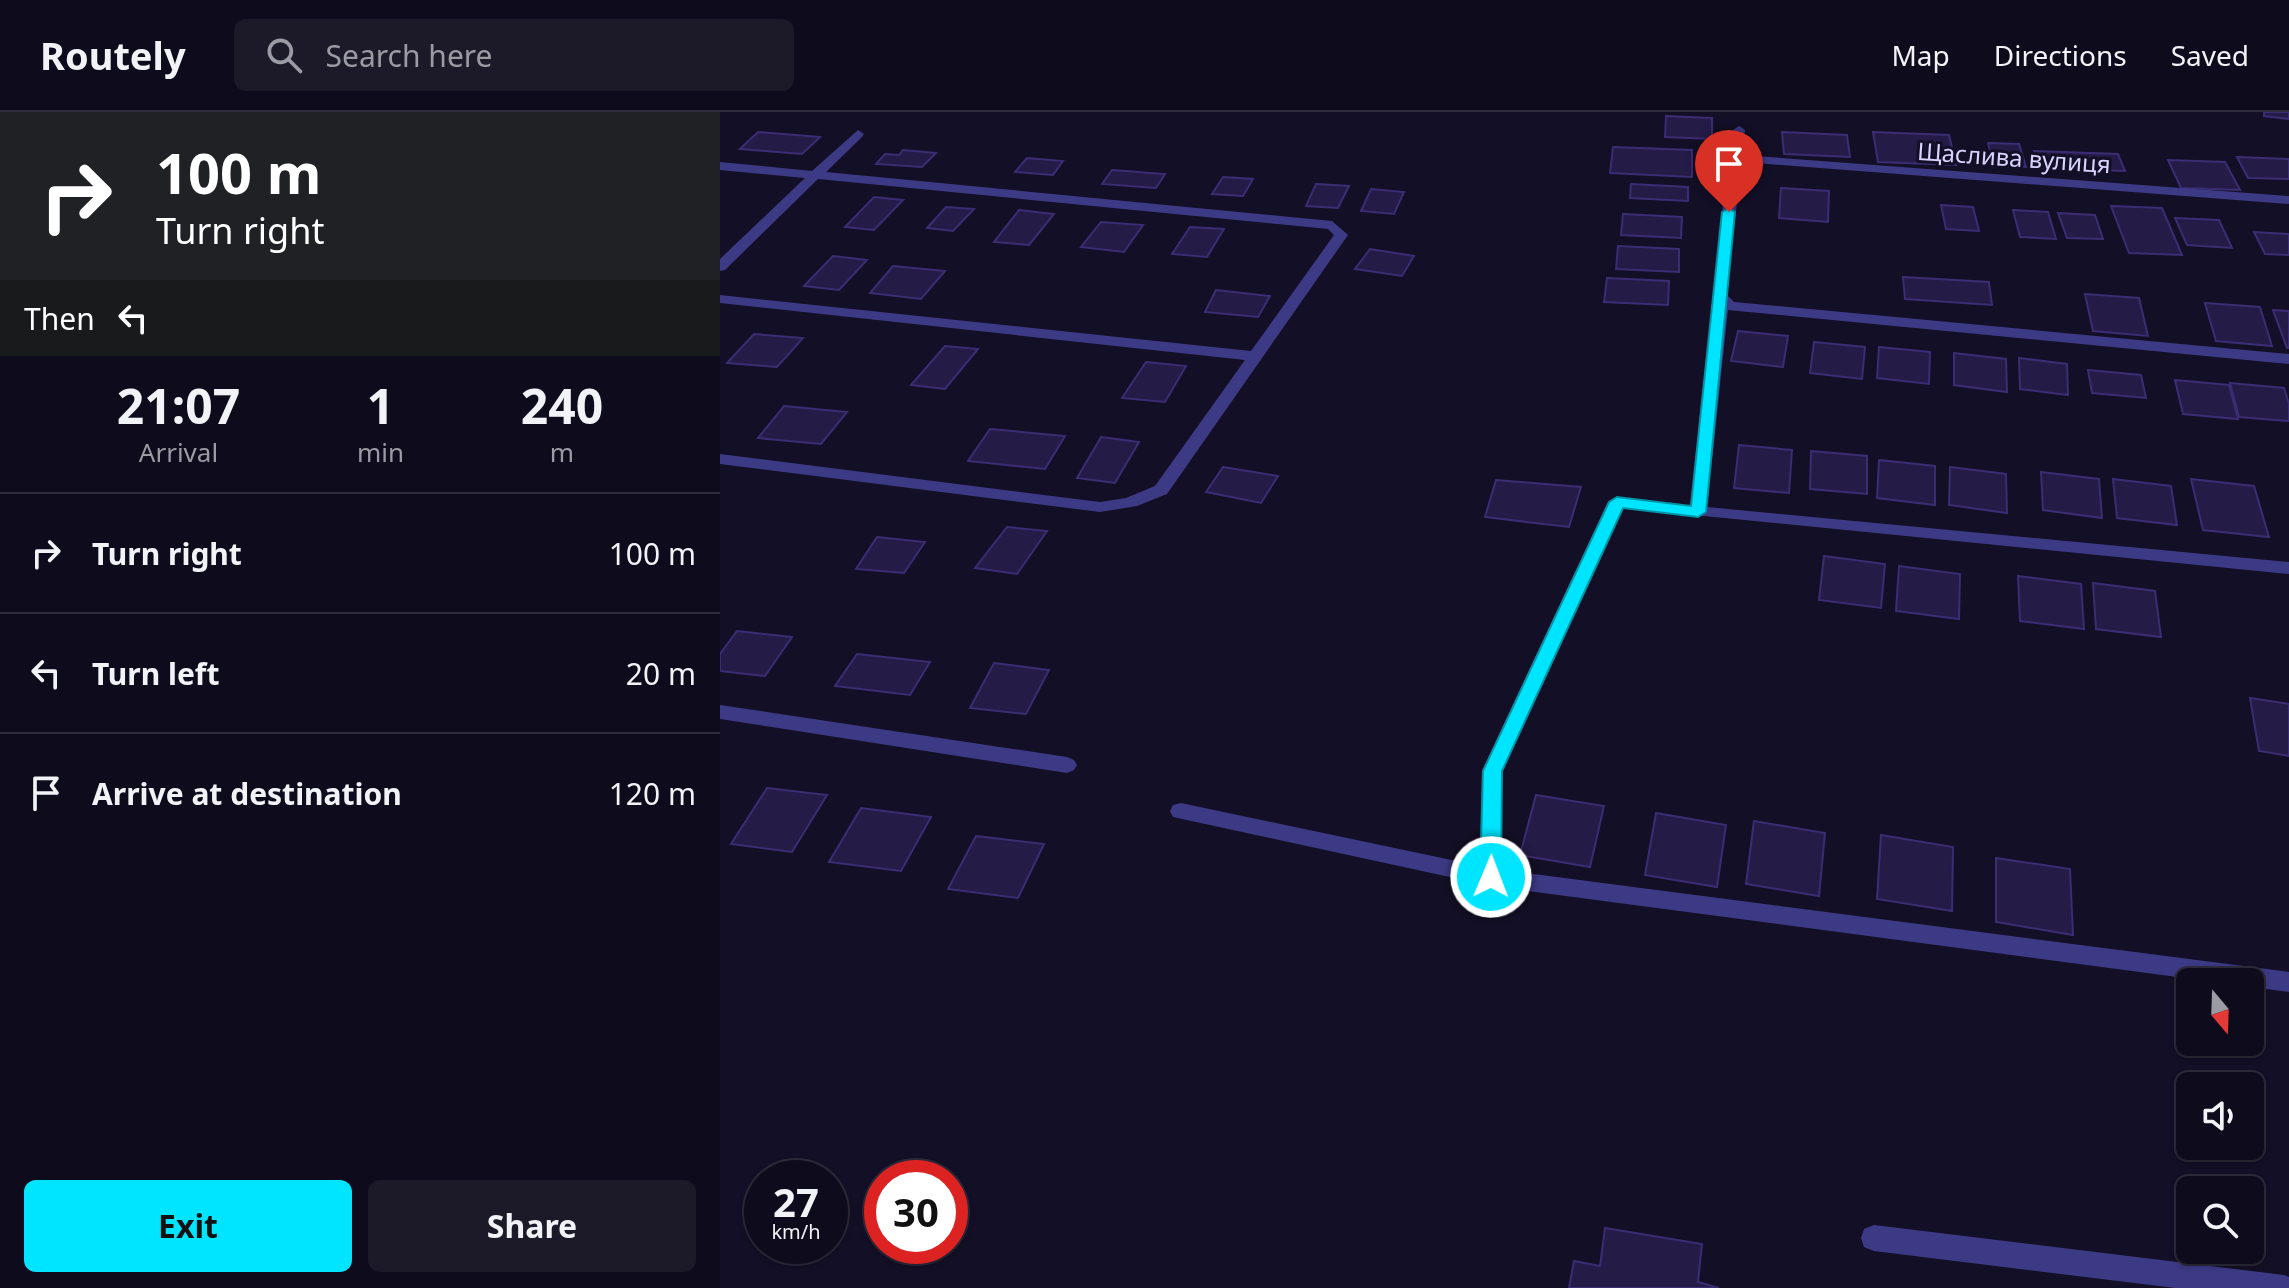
<!DOCTYPE html>
<html lang="en">
<head>
<meta charset="utf-8">
<style>
  :root { --surface:#0e0b1c; --page:#1c1929; --text:#f1f3f6; --muted:#9b9ba3; --line:#2e2b3b; --accent:#00e5ff }
  body { margin:0; font-family:"Noto Sans",sans-serif; background:var(--page); color:var(--text); height:100vh; display:flex; flex-direction:column; font-size:30px; white-space:nowrap }
  * { box-sizing:border-box; margin:0 }
  p { font-size:26px; color:var(--muted) }
  .icon { flex:none; width:44px; height:44px; fill:none; stroke:currentColor; stroke-width:2; stroke-linecap:round; stroke-linejoin:round }
  .map { position:relative; flex:1; overflow:hidden }
  .panel { display:flex; flex-direction:column; background:var(--surface); width:720px }
  .panel>* { flex:none }
  .banner { background:#202124; color:#fff; overflow:hidden }
  .needle { width:52px; rotate:161deg }
  .tools { position:absolute; left:1456px; top:856px; display:grid; gap:16px }
  .tools a { display:grid; place-items:center; width:88px; height:88px; border-radius:12px; background:var(--surface); box-shadow:0 2px 6px #0004,0 0 0 2px var(--line); font-size:40px }
  .speed { position:absolute; left:24px; top:1048px; display:flex; gap:16px; font-size:40px; font-weight:700; text-align:center }
  .speed>* { display:grid; place-content:center; width:104px; height:104px; border-radius:50%; background:var(--surface); box-shadow:0 2px 6px #0004,0 0 0 2px var(--line); line-height:1 }
  .speed small { font-size:20px; font-weight:400 }
  .speed .limit { border:12px solid #d22; background:#fff; color:#111 }
  .pin { position:absolute; display:grid; place-items:center; width:68px; height:68px; color:#fff; margin:-82px -34px; border-radius:50% 50% 50% 0; rotate:-45deg; box-shadow:0 0 8px #0007 }
  .pin .icon { rotate:45deg }
  .me { position:absolute; width:88px; margin:-44px; rotate:1deg; stroke-linejoin:round; filter:drop-shadow(0 0 6px #0008) }
  .turn { display:flex; align-items:center; gap:28px; height:168px; padding:0 24px; font-size:36px }
  .turn .icon { width:104px; height:104px; stroke-width:2.5 }
  .turn b { display:block; font-size:56px; line-height:68px }
  .then { display:flex; align-items:center; height:76px; padding:0 24px; background:#0003; gap:16px; font-size:30px }
  .eta { display:flex; justify-content:space-evenly; align-items:center; height:136px; text-align:center }
  .eta b { font-size:48px; font-weight:700; line-height:56px }
  .primary-button { display:flex; gap:16px; margin-top:auto; padding:16px 24px }
  .primary-button a { flex:1; height:92px; border-radius:12px; background:var(--accent); color:#111; font-size:32px; font-weight:700; line-height:92px; text-align:center }
  .primary-button a+a { background:var(--page); color:var(--text) }
  ul { padding:0; list-style:none }
  li { display:flex; align-items:center; gap:24px; height:120px; padding:0 24px; border-top:2px solid var(--line) }
  li div { flex:1 }
  li b { display:block; font-size:30px }
  li em { font-style:normal }
  header { display:flex; align-items:center; gap:48px; box-sizing:border-box; height:112px; padding:0 40px; background:var(--surface); border-bottom:2px solid var(--line) }
  header strong { font-size:38px }
  nav { display:flex; gap:44px; margin-inline-start:auto; font-size:28px }
  .search { width:560px; height:72px; background:var(--page); display:flex; align-items:center; gap:20px; box-sizing:border-box; padding:0 28px; border-radius:12px; color:var(--muted); font-size:30px }
  main { display:flex; flex:1; min-height:0 }
  .map>svg:first-child { display:block }
</style>
</head>
<body>
<header>
<strong>Routely</strong>
<div class="search"><svg class="icon" aria-label="search" viewBox="0 0 24 24"><circle cx="10" cy="10" r="6"/><path d="M15 15l6 6"/></svg>Search here</div>
<nav><a>Map</a><a>Directions</a><a>Saved</a></nav>
</header>
<main>
<section class="panel">
<div class="banner">
<div class="turn"><svg class="icon" aria-label="right" viewBox="0 0 24 24"><path d="M7 20v-9h11M14 6l5 5-5 5"/></svg><div><b>100 m</b>Turn right</div></div>
<div class="then">Then<svg class="icon" aria-label="left" viewBox="0 0 24 24"><path d="M17 20v-9H6M10 6l-5 5 5 5"/></svg></div>
</div>
<div class="eta">
<div><b>21:07</b><p>Arrival</p></div>
<div><b>1</b><p>min</p></div>
<div><b>240</b><p>m</p></div>
</div>
<ul>
<li><svg class="icon" aria-label="right" viewBox="0 0 24 24"><path d="M7 20v-9h11M14 6l5 5-5 5"/></svg><div><b>Turn right</b></div><em>100 m</em></li>
<li><svg class="icon" aria-label="left" viewBox="0 0 24 24"><path d="M17 20v-9H6M10 6l-5 5 5 5"/></svg><div><b>Turn left</b></div><em>20 m</em></li>
<li><svg class="icon" aria-label="arrive" viewBox="0 0 24 24"><path d="M6 21V4h12l-3 4 3 4H6"/></svg><div><b>Arrive at destination</b></div><em>120 m</em></li>
</ul>
<div class="primary-button"><a>Exit</a><a>Share</a></div>
</section>
<div class="map">
<svg width="1569" height="1176" viewBox="0 0 1569 1176">
  <rect width="100%" height="100%" fill="#130f26"/>
  <g fill="#241b47" stroke="#3b2d73" stroke-width="2">
    <path d="M1544 0H1569V7L1544 4Z"/>
    <path d="M946 4 992 6V27L945 25Z"/>
    <path d="M38 20 100 25 82 42 20 37Z"/>
    <path d="M1062 20 1127 23 1130 45 1064 42Z"/>
    <path d="M1153 20 1229 23 1236 53 1158 50Z"/>
    <path d="M1268 31 1299 32 1306 55 1274 54Z"/>
    <path d="M893 35 972 38V65L890 61Z"/>
    <path d="M183 38 216 41 202 55 156 52 165 42 179 43Z"/>
    <path d="M1314 39 1398 42 1405 59 1319 56Z"/>
    <path d="M1517 45 1569 47V67L1528 66Z"/>
    <path d="M307 46 343 49 333 63 295 60Z"/>
    <path d="M1448 48 1505 50 1520 78 1461 76Z"/>
    <path d="M392 58 445 62 436 76 382 72Z"/>
    <path d="M503 65 533 67 523 84 492 82Z"/>
    <path d="M596 72 629 74 618 96 586 94Z"/>
    <path d="M911 72 968 75V89L910 86Z"/>
    <path d="M1061 76 1109 79 1108 110 1059 106Z"/>
    <path d="M651 77 684 80 674 102 641 99Z"/>
    <path d="M154 85 183 88 154 118 125 115Z"/>
    <path d="M1221 93 1253 95 1259 119 1226 117Z"/>
    <path d="M1391 94 1442 96 1462 143 1409 141Z"/>
    <path d="M226 95 254 97 233 119 207 116Z"/>
    <path d="M299 98 334 102 309 133 274 130Z"/>
    <path d="M1293 98 1328 100 1336 127 1300 125Z"/>
    <path d="M1338 101 1375 103 1383 127 1347 126Z"/>
    <path d="M903 102 962 105 961 126 901 123Z"/>
    <path d="M1455 106 1499 108 1512 136 1467 133Z"/>
    <path d="M381 110 423 113 404 140 361 135Z"/>
    <path d="M470 115 504 117 487 145 452 142Z"/>
    <path d="M1534 120 1569 122V143L1545 142Z"/>
    <path d="M898 134 959 137V160L896 157Z"/>
    <path d="M650 137 694 144 682 164 635 157Z"/>
    <path d="M113 144 147 148 119 178 84 174Z"/>
    <path d="M173 154 225 159 201 187 150 181Z"/>
    <path d="M1183 165 1269 170 1272 193 1185 187Z"/>
    <path d="M887 166 949 169 948 193 884 190Z"/>
    <path d="M496 178 550 184 538 205 485 200Z"/>
    <path d="M1365 182 1419 186 1428 224 1373 219Z"/>
    <path d="M1485 191 1540 195 1552 234 1496 229Z"/>
    <path d="M1553 198 1569 199V236H1567Z"/>
    <path d="M1018 219 1068 224 1063 255 1011 249Z"/>
    <path d="M34 222 83 226 57 255 7 251Z"/>
    <path d="M1094 230 1145 235 1142 267 1090 261Z"/>
    <path d="M225 234 258 237 225 277 191 273Z"/>
    <path d="M1159 235 1210 240 1209 272 1157 266Z"/>
    <path d="M1234 241 1286 247 1287 280 1234 273Z"/>
    <path d="M1299 246 1347 252 1348 283 1300 277Z"/>
    <path d="M426 250 466 254 445 290 402 286Z"/>
    <path d="M1368 258 1421 263 1426 286 1372 281Z"/>
    <path d="M1455 268 1509 273 1518 307 1463 302Z"/>
    <path d="M1510 271 1564 276 1569 292V309L1519 305Z"/>
    <path d="M64 294 127 300 101 332 38 326Z"/>
    <path d="M270 317 345 324 325 357 248 349Z"/>
    <path d="M381 325 419 330 395 371 357 366Z"/>
    <path d="M1019 333 1072 338 1069 381 1014 376Z"/>
    <path d="M1091 339 1147 344V382L1090 377Z"/>
    <path d="M1159 348 1215 354V393L1157 386Z"/>
    <path d="M503 355 558 364 541 391 486 380Z"/>
    <path d="M1230 355 1286 362 1287 401 1229 393Z"/>
    <path d="M1321 360 1379 367 1382 406 1323 398Z"/>
    <path d="M1393 367 1451 374 1457 413 1397 406Z"/>
    <path d="M1471 367 1534 374 1549 425 1483 418Z"/>
    <path d="M776 368 861 375 849 415 765 405Z"/>
    <path d="M287 415 327 419 297 462 255 456Z"/>
    <path d="M157 425 205 430 184 461 136 457Z"/>
    <path d="M1104 444 1165 452 1161 496 1099 488Z"/>
    <path d="M1179 454 1240 462 1239 507 1176 499Z"/>
    <path d="M1298 464 1361 472 1364 517 1300 509Z"/>
    <path d="M1373 471 1435 479 1441 525 1376 517Z"/>
    <path d="M17 519 72 525 45 564 0 559V542Z"/>
    <path d="M137 542 210 550 190 583 115 574Z"/>
    <path d="M274 551 329 558 306 602 250 596Z"/>
    <path d="M1530 586 1569 592V644L1539 639Z"/>
    <path d="M47 676 107 683 72 740 11 732Z"/>
    <path d="M816 683 884 694 870 755 800 743Z"/>
    <path d="M141 696 211 705 181 759 109 750Z"/>
    <path d="M936 701 1006 713 997 775 925 763Z"/>
    <path d="M1034 709 1105 721 1099 784 1026 772Z"/>
    <path d="M1161 723 1233 735 1232 799 1157 787Z"/>
    <path d="M256 724 324 732 298 786 228 777Z"/>
    <path d="M1276 746 1350 757 1353 823 1276 810Z"/>
    <path d="M885 1116 982 1132 978 1170 999 1176H849L854 1149 880 1154Z"/>
  </g>
  <g fill="none" stroke-linecap="round" stroke-linejoin="round">
    <g fill="#3d3a85" fill-rule="evenodd">
      <path d="M1019 14 1025 18 1022 43 1569 84V92L1022 50 1006 182 1014 190 1569 242V252L1008 198 987 395 1569 450V462L903 396 782 659V758L1569 860V880L1530 875V870H1495L771 774 453 705 450 699 453 693 461 691 760 754 762 659 888 390 897 385 970 394 1008 46 1013 18Z"/>
      <path d="M138 18 144 22 142 25 106 60 612 109 628 123 447 382 417 394 380 400 0 352V342L380 390 406 386 435 374 525 248 0 191V183L531 239 614 123 608 117 98 67 5 158 0 159V147L85 66 0 58V50L92 59Z"/>
      <path d="M0 593 347 645 354 648 357 653 354 658 347 661 0 607Z"/>
      <path d="M1154 1113 1564 1163 1569 1165V1176H1455L1154 1139 1144 1135 1141 1126 1144 1117Z"/>
    </g>
  </g>
  <path fill="#00e5ff" stroke="#0095a6" stroke-width="2" d="M1009 96 1015 100 986 400 978 405 903 396 782 659 781 765 778 771H763L760 765 763 659 889 390 897 385 971 394 1002 100Z"/>
  <g text-anchor="middle" dominant-baseline="central" stroke-width="6" stroke-linejoin="round" paint-order="stroke">
    <g font-size="24" fill="#d9d4ff" stroke="#130f26">
      <text transform="translate(1294 45) rotate(4)">Щаслива вулиця</text>
    </g>
  </g>
</svg>
<div class="tools">
<a><svg class="needle" viewBox="-14 -14 28 28"><path d="M0-13l5 13h-10z" fill="#e53935"/><path d="M0 13l5-13h-10z" fill="#9b9ba3"/></svg></a>
<a><svg class="icon" aria-label="sound" viewBox="0 0 24 24"><path d="M4 9h4l5-4v14l-5-4H4zM17 9q2 3 0 6"/></svg></a>
<a><svg class="icon" aria-label="search" viewBox="0 0 24 24"><circle cx="10" cy="10" r="6"/><path d="M15 15l6 6"/></svg></a>
</div>
<div class="speed"><div>27<small>km/h</small></div><div class="limit">30</div></div>
<div class="pin" style="left:1009px;top:100px;background:#d93025"><svg class="icon" aria-label="arrive" viewBox="0 0 24 24"><path d="M6 21V4h12l-3 4 3 4H6"/></svg></div>
<svg class="me" style="left:771px;top:765px" viewBox="-20 -20 40 40"><circle r="17" fill="#00e5ff" stroke="#fff" stroke-width="3"/><path d="M0-11L8 9 0 5-8 9z" fill="#fff"/></svg>
</div>
</main>
</body>
</html>
